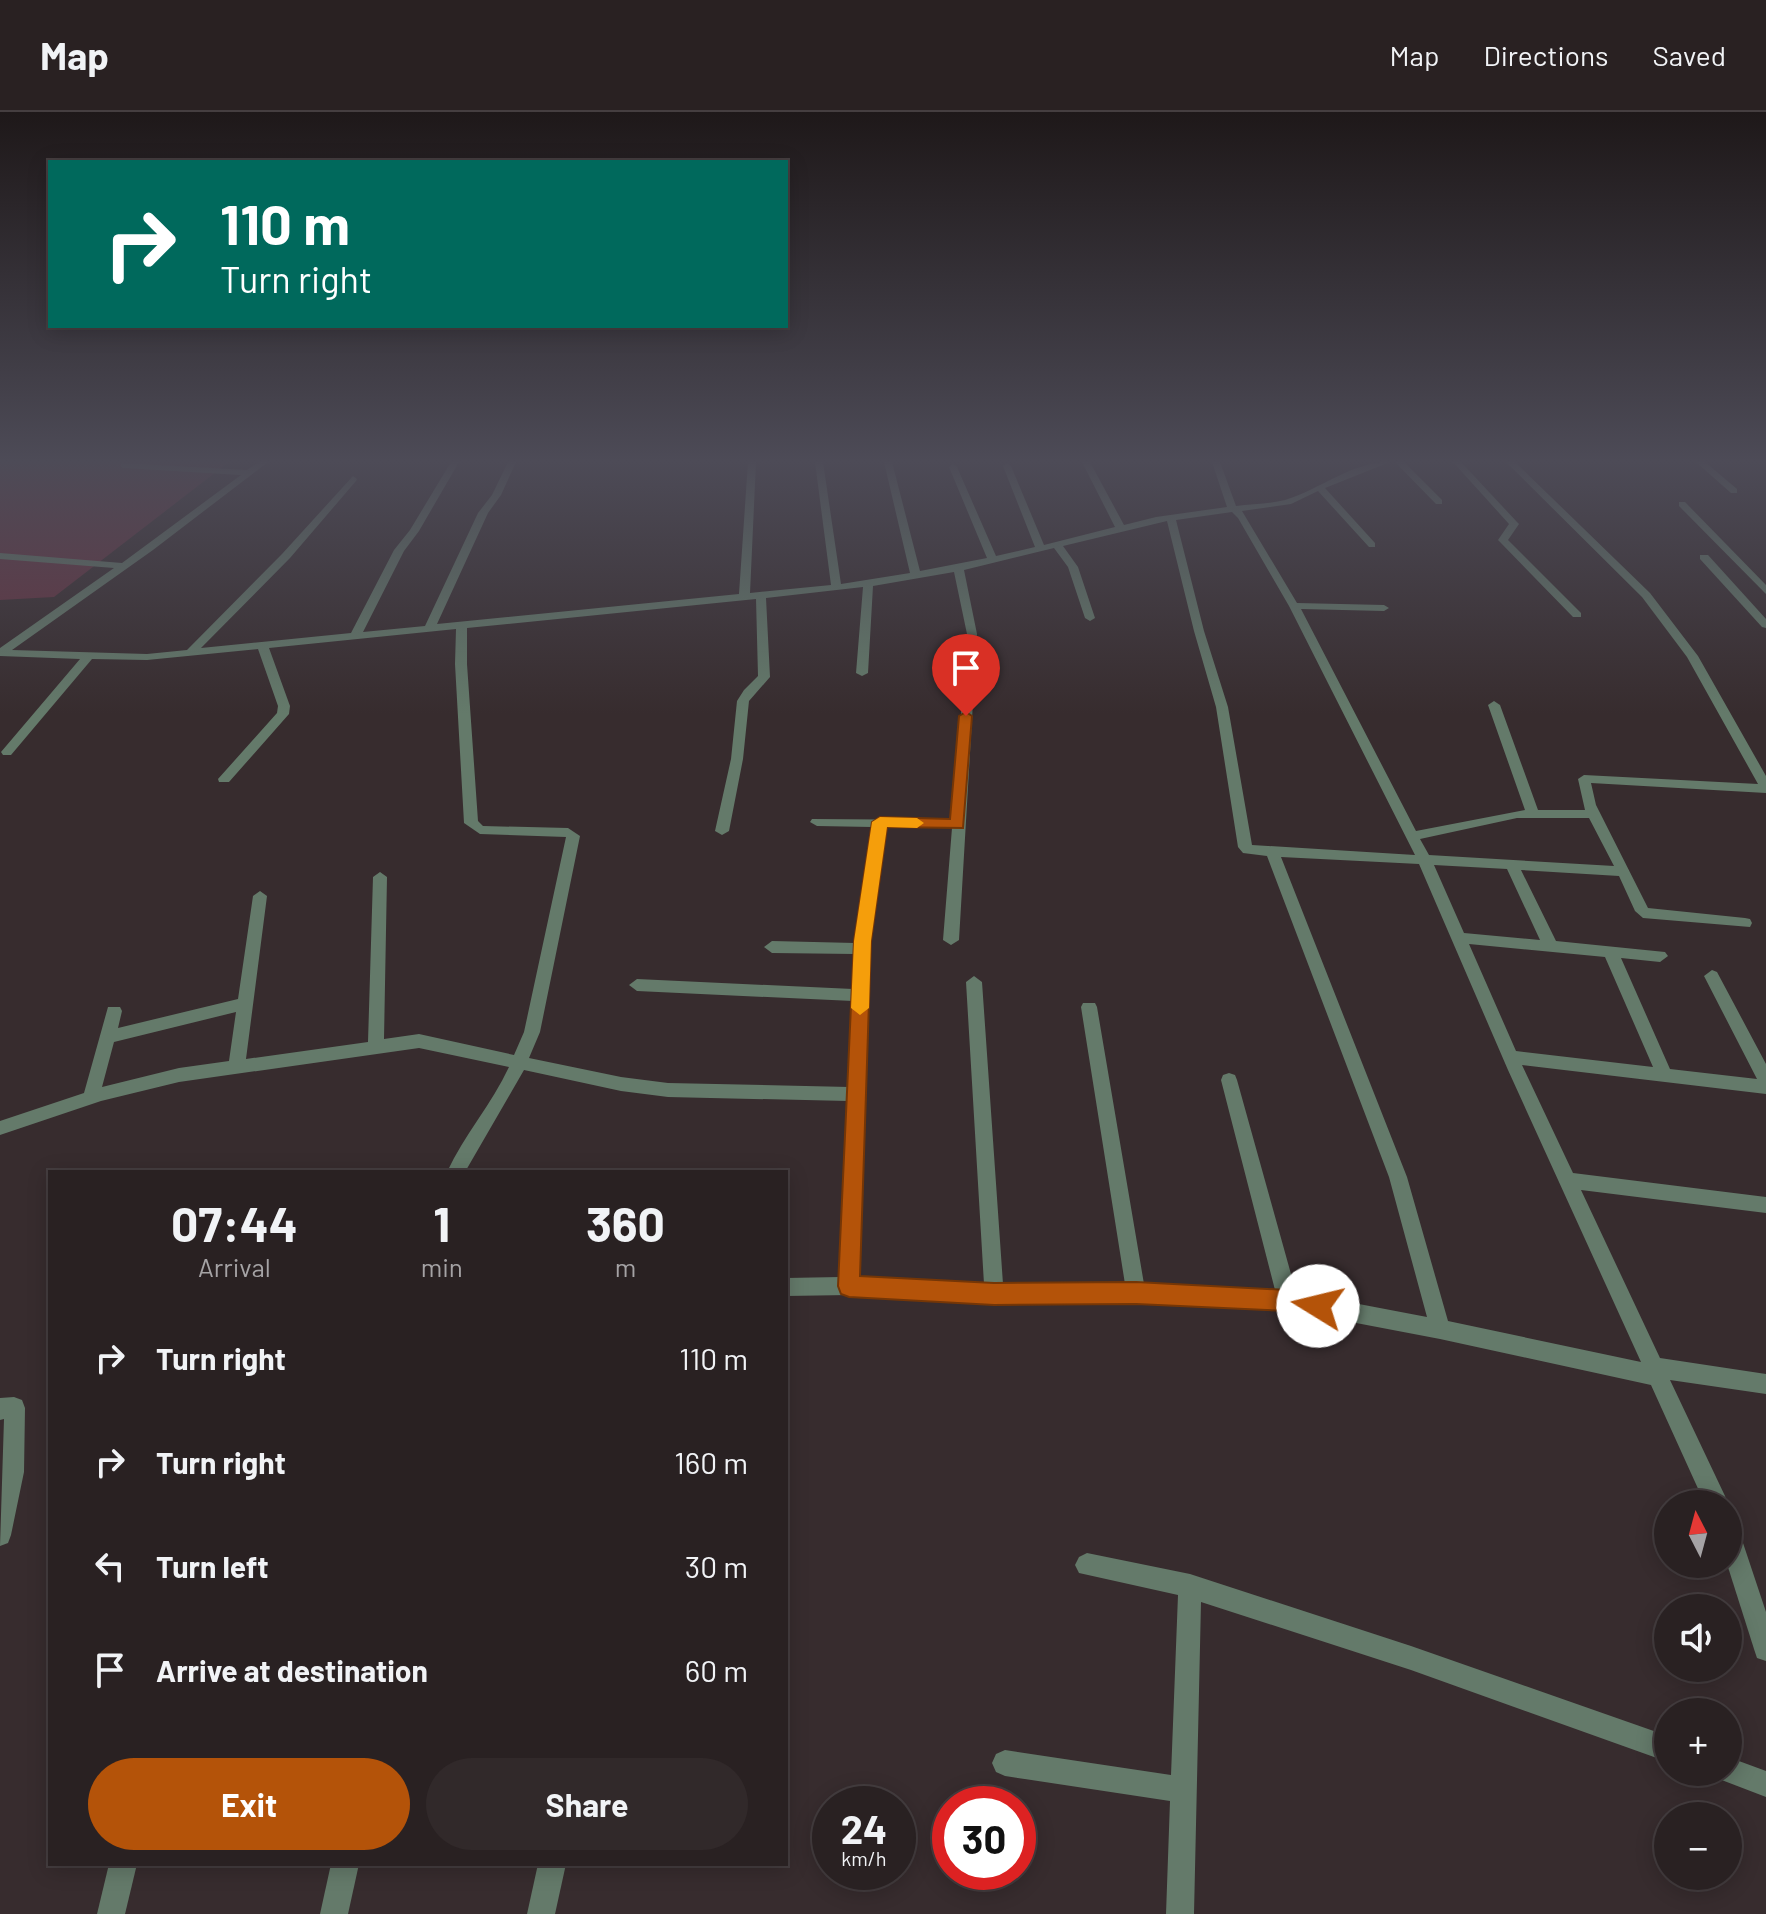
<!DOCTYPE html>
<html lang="en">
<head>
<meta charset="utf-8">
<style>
  :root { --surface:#292122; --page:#31292a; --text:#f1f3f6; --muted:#a5a3a5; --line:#453e40; --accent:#b45309 }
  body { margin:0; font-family:Barlow,sans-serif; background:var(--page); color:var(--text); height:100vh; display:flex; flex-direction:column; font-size:30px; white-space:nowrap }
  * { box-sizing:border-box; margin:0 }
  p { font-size:26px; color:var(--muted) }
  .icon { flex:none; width:44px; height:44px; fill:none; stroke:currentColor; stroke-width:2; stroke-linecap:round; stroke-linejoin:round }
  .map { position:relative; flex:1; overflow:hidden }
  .drawer { position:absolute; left:48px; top:1058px; width:740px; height:696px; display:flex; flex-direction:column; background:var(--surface); border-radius:0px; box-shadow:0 4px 20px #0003,0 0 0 2px var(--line) }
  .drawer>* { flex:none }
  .banner { position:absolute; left:48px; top:48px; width:740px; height:168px; border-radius:0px; box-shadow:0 4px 20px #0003,0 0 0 2px var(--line); background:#00695c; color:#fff; overflow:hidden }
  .needle { width:52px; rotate:354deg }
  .tools { position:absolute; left:1654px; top:1378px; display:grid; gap:16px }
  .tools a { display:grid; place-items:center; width:88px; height:88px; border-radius:50%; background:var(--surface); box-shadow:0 4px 20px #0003,0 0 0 2px var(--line); font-size:40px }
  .speed { position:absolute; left:812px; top:1674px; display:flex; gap:16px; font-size:40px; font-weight:700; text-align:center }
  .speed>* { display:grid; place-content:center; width:104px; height:104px; border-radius:50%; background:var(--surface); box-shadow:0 4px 20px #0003,0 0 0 2px var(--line); line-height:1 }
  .speed small { font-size:20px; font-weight:400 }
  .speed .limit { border:12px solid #d22; background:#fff; color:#111 }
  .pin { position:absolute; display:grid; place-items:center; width:68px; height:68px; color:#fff; margin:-82px -34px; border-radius:50% 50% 50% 0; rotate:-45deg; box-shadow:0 0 8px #0007 }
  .pin .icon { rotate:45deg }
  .me { position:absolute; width:88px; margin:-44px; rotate:279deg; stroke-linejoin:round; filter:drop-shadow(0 0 6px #0008) }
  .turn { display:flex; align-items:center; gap:28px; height:168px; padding:0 40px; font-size:36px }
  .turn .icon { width:104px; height:104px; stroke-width:2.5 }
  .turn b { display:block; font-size:56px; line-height:68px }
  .eta { display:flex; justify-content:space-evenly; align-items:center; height:136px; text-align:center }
  .eta b { font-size:48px; font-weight:700; line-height:56px }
  .button { display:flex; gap:16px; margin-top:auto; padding:16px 40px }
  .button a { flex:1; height:92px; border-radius:48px; background:var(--accent); color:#fff; font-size:32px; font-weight:700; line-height:92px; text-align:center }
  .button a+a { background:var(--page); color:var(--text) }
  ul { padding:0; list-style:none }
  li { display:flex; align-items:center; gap:24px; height:104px; padding:0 40px }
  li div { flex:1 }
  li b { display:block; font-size:30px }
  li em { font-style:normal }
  header { display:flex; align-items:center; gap:48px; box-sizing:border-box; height:112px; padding:0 40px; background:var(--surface); border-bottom:2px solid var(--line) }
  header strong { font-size:38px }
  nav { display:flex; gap:44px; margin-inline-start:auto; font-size:28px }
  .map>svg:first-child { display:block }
</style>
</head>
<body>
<header>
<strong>Map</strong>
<nav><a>Map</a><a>Directions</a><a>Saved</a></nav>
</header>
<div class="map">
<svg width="1766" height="1802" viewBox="0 0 1766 1802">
  <rect width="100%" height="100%" fill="#372c2e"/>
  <path fill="#653240" d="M0 350H229L54 485 0 488Z"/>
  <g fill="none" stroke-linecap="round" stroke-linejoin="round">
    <g fill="#647a6a" fill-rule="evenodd">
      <path d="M259 350H268L153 438 12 538 147 542 187 538 282 442 353 364 357 367 356 369 290 446 201 536 351 521 394 438 410 418 451 350H459L419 419 404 439 363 520 425 514 478 401 492 383 508 350H516L501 383 488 401 437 512 739 482 748 350H756L750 481 831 473 815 350H823L841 472 910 461 884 350H892L920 459 987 446 949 355 953 352 957 355 996 444 1035 435 1003 354 1007 351 1011 354 1044 433 1115 415 1082 350H1090L1124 413 1156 405 1227 395 1212 350H1220L1236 394C1252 392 1270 392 1285 388 1321 377 1351 350 1390 350L1325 376 1375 431V435H1369L1318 379 1291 392 1242 399 1297 491 1384 493 1389 496 1384 499 1301 497 1416 719 1525 698 1488 593 1494 589 1500 593 1538 698H1585L1578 667 1584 663 1758 672 1687 545 1642 485 1506 350H1515L1650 481 1698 544 1766 664V681L1591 671 1596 693 1648 796 1745 806 1750 807 1752 811 1750 815 1643 806 1635 799 1619 764 1521 758 1556 829 1665 840 1668 844 1660 850 1621 846 1670 957 1757 967 1704 864 1712 858 1717 860 1766 952V982L1522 953 1573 1061 1766 1085V1101L1581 1078 1660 1246 1766 1262V1282L1670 1268 1725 1384 1728 1392V1393L1705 1392 1651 1273 1440 1227 1288 1198 1136 1190 994 1191 849 1183 786 1184V1166L840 1165 848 989 668 985 621 979 524 958 465 1060H447C464 1023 492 992 509 955L419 936 179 970 101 989 0 1023V1009L84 981 108 895H120L122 899 118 916 238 887 253 784 260 779 267 784 246 947 368 930 373 765 380 760 387 765 384 927 419 922 514 943 524 920 566 725 480 722 464 711 455 552 456 517 269 536 290 594 289 602 229 670H219L218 667 277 601 278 594 258 537 147 548 92 547 11 643H3L1 640 80 547 0 544V536L114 456 0 447V441L122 451 241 363 124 356 121 355V351L247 358ZM1232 400 1238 406 1289 494 1415 743 1252 733 1228 595 1204 519 1176 408ZM1167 409 1194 519 1216 595 1238 735 1243 741 1267 744 1389 1065 1427 1205 1296 1180 1237 968 1235 963 1229 961 1223 963 1221 968 1275 1178 1144 1172 1097 895 1095 891H1083L1081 895 1125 1172H1003L982 870 974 864 966 870 984 1172 859 1165 871 829 886 715 952 716 943 828 951 833 959 828 977 522 964 458 1054 436 1068 455 1085 506 1090 509 1095 506 1078 455 1063 434ZM954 460 967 522 953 708 812 707 810 710 817 714 872 715 855 831 772 829 764 835 772 841 855 842 853 877 637 867 629 873 637 879 853 889 849 975 668 971 621 965 529 946 540 920 580 724 568 716 483 714 478 709 467 552V516L756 487 758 564 744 578 737 589 731 647 715 719 722 723 729 719 743 647 749 589 770 565 766 486 863 475 856 561 862 564 868 561 873 474ZM1517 706H1589L1614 754 1429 743 1420 727ZM1281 745 1419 752 1508 958 1641 1250 1448 1209 1407 1065ZM1434 753 1507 757 1540 828 1464 821ZM1469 832 1605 845 1653 955 1516 939ZM236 900 229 949 179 956 102 975 114 930Z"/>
      <path d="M1395 350H1404L1442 388V392H1436Z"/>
      <path d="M1453 350H1461L1517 410 1519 412 1508 428 1581 501V505H1573L1500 430 1498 428 1509 412Z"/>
      <path d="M1696 350H1705L1737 377V381H1731Z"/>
      <path d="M1679 390H1685L1766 473V482L1679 394Z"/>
      <path d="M1700 443H1708L1766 507V516L1762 515 1700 447Z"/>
      <path d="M14 1285 22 1288 25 1296 24 1360 11 1423 8 1431 0 1434 4 1307 0 1308V1286Z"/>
      <path d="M1728 1408 1736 1411 1739 1419 1766 1500V1549L1757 1546 1754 1537 1727 1452Z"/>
      <path d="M1087 1441 1190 1462 1411 1534 1668 1624V1650L1411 1558 1201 1490 1194 1802H1166L1170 1689 1005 1664 996 1660 992 1651 996 1642 1005 1638 1171 1663 1178 1483 1079 1461 1075 1453 1079 1445Z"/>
      <path d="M1728 1645 1766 1659V1685L1719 1667 1716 1660H1728Z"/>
      <path d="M109 1752H137L125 1802H97Z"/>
      <path d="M331 1752H359L348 1802H320Z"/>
      <path d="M538 1752H566L555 1802H527Z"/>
    </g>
  </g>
  <linearGradient id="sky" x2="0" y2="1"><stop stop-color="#1e1819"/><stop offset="0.58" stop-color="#4d4b57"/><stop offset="1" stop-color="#4d4b57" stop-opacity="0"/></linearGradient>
  <rect width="1766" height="602" fill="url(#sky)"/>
  <path fill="#b45309" stroke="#753606" stroke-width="2" d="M966 600 972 604 963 716 887 715 871 829 860 1164 994 1171 1136 1170 1288 1178 1326 1186 1330 1194 1326 1202 1318 1205 1288 1199 1136 1192 994 1193 849 1185 841 1182 838 1174 854 829 872 710 880 705 950 707 959 604Z"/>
  <path fill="#f59e0b" d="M880 705 917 706 924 711 917 716 887 715 871 829 869 896 860 903 851 896 854 829 872 710Z"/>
</svg>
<div class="tools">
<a><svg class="needle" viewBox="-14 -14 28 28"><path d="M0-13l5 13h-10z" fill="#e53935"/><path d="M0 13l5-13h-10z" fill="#a5a3a5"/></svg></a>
<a><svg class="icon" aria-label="sound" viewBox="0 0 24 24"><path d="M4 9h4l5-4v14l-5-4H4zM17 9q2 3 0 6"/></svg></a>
<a>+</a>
<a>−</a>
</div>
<div class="speed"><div>24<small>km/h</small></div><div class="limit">30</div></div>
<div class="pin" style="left:966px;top:604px;background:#d93025"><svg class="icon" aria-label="arrive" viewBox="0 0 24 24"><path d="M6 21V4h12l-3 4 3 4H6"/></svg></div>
<svg class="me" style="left:1318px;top:1194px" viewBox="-20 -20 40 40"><circle r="19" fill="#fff"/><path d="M0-13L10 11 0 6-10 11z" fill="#b45309"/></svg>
<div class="banner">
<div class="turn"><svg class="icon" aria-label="right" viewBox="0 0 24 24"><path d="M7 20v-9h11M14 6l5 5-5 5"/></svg><div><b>110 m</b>Turn right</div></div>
</div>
<section class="drawer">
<div class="eta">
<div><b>07:44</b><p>Arrival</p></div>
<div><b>1</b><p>min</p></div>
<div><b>360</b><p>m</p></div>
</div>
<ul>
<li><svg class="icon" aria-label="right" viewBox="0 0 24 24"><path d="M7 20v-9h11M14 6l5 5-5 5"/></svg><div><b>Turn right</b></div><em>110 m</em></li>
<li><svg class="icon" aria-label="right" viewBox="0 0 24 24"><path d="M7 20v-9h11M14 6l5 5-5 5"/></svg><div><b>Turn right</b></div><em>160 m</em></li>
<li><svg class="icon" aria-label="left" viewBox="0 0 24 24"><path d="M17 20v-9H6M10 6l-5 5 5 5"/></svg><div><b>Turn left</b></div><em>30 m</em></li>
<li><svg class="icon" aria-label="arrive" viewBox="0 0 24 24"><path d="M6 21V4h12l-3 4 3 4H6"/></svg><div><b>Arrive at destination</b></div><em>60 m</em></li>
</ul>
<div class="button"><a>Exit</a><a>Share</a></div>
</section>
</div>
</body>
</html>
